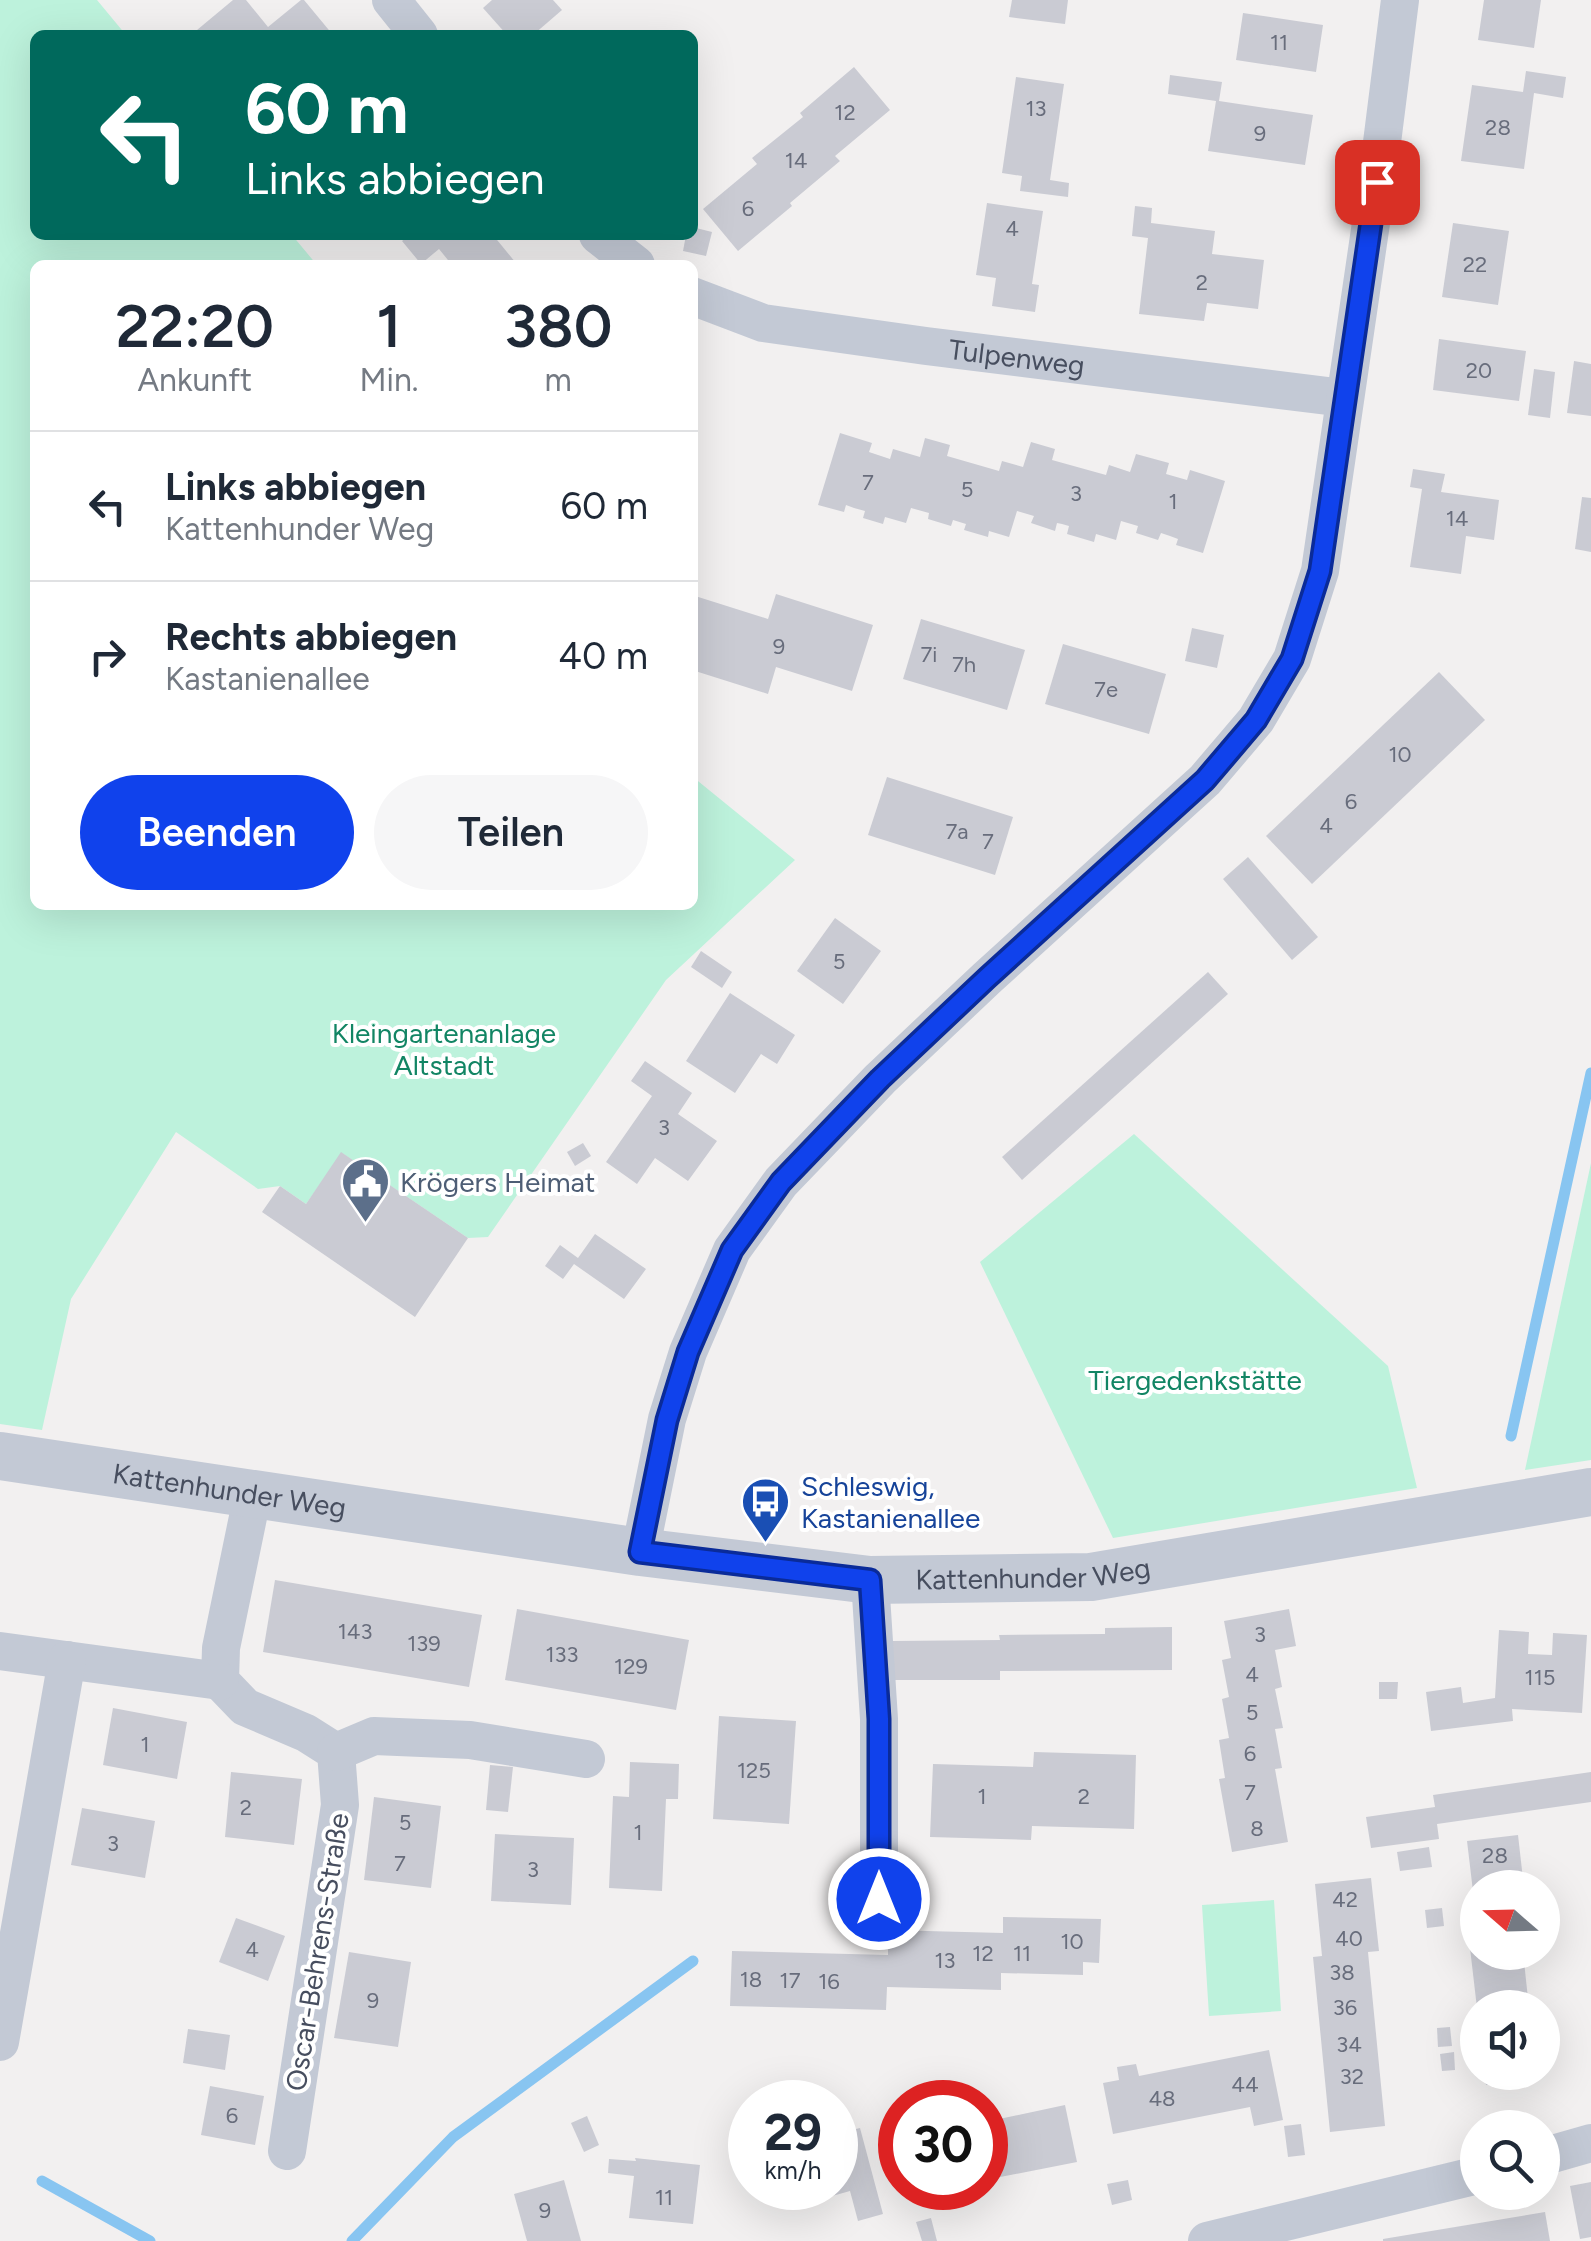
<!DOCTYPE html>
<html lang="de">
<head>
<meta charset="utf-8">
<style>
  :root { --surface:#fff; --page:#f6f6f7; --text:#1f2937; --muted:#747a83; --line:#e0e1e3; --accent:#1042ec }
  body { margin:0; font-family:Figtree,sans-serif; background:var(--page); color:var(--text); height:100vh; display:flex; flex-direction:column; font-size:38px; white-space:nowrap }
  * { box-sizing:border-box; margin:0 }
  p { font-size:32px; color:var(--muted) }
  .icon { flex:none; width:55px; height:55px; fill:none; stroke:currentColor; stroke-width:2; stroke-linecap:round; stroke-linejoin:round }
  .map { position:relative; flex:1; overflow:hidden }
  .details { position:absolute; left:30px; top:260px; width:668px; height:650px; display:flex; flex-direction:column; background:var(--surface); border-radius:15px; box-shadow:0 10px 40px #0002 }
  .details>* { flex:none }
  .top-card { position:absolute; left:30px; top:30px; width:668px; height:210px; border-radius:15px; box-shadow:0 10px 40px #0002; background:#00695c; color:#fff; overflow:hidden }
  .needle { width:65px; rotate:290deg }
  .tools { position:absolute; left:1460px; top:1870px; display:grid; gap:20px }
  .tools a { display:grid; place-items:center; width:100px; height:100px; border-radius:50%; background:var(--surface); box-shadow:0 10px 40px #0002; font-size:50px }
  .speed { position:absolute; left:728px; top:2080px; display:flex; gap:20px; font-size:50px; font-weight:700; text-align:center }
  .speed>* { display:grid; place-content:center; width:130px; height:130px; border-radius:50%; background:var(--surface); box-shadow:0 10px 40px #0002; line-height:1 }
  .speed small { font-size:25px; font-weight:400 }
  .speed .limit { border:15px solid #d22; background:#fff; color:#111 }
  .pin { position:absolute; display:grid; place-items:center; width:85px; height:85px; color:#fff; margin:-42px; border-radius:20px; box-shadow:0 5px 15px #0006 }
  .me { position:absolute; width:110px; margin:-55px; rotate:0deg; stroke-linejoin:round; filter:drop-shadow(0 0 8px #0008) }
  .turn { display:flex; align-items:center; gap:35px; height:210px; padding:0 50px; font-size:45px }
  .turn .icon { width:130px; height:130px; stroke-width:2.5 }
  .turn b { display:block; font-size:70px; line-height:85px }
  .eta { display:flex; justify-content:space-evenly; align-items:center; height:170px; text-align:center }
  .eta b { font-size:60px; font-weight:600; line-height:70px }
  .action { display:flex; gap:20px; margin-top:auto; padding:20px 50px }
  .action a { flex:1; height:115px; border-radius:60px; background:var(--accent); color:#fff; font-size:40px; font-weight:600; line-height:115px; text-align:center }
  .action a+a { background:var(--page); color:var(--text) }
  ul { padding:0; list-style:none }
  li { display:flex; align-items:center; gap:30px; height:150px; padding:0 50px; border-top:2px solid var(--line) }
  li div { flex:1 }
  li b { display:block; font-size:38px }
  li em { font-style:normal }
  .map>svg:first-child { display:block }
</style>
</head>
<body>
<div class="map">
<svg width="1591" height="2241" viewBox="0 0 1591 2241">
  <rect width="100%" height="100%" fill="#f2f0f0"/>
  <g fill="#bdf2dc">
    <path d="M0 0H97L126 35H35V235H292L317 265H35V905H692L693 777 795 860 666 980 488 1237 468 1238 342 1153 306 1204 280 1186 258 1189 176 1132 71 1299 42 1430 0 1424Z"/>
    <path d="M1134 1134 1388 1366 1417 1488 1113 1538 980 1262Z"/>
    <path d="M1591 1163V1460L1525 1470Z"/>
    <path d="M1274 1900 1281 2011 1209 2016 1202 1905Z"/>
  </g>
  <g fill="none" stroke-linecap="round" stroke-linejoin="round">
    <g stroke="#88c5f1" stroke-width="11">
      <path d="M1511 1436 1591 1073"/>
      <path d="M42 2181 150 2241"/>
      <path d="M352 2241 453 2137 693 1961"/>
    </g>
  </g>
  <g fill="#cacbd3">
    <path d="M233 0H246L268 27 301 0H304L333 35H191Z"/>
    <path d="M492 0H553L562 10 533 35H507L483 8Z"/>
    <path d="M1012 0H1068L1065 24 1009 17Z"/>
    <path d="M1484 0H1541L1534 48 1478 40Z"/>
    <path d="M1243 13 1323 25 1316 72 1236 60Z"/>
    <path d="M854 67 890 110 835 156 840 161 790 203 792 206 738 251 703 209 757 164 752 158 803 117 800 113Z"/>
    <path d="M1526 71 1566 77 1563 98 1534 93 1524 169 1461 161 1472 85 1523 92Z"/>
    <path d="M1170 75 1222 82 1219 101 1313 115 1305 165 1208 151 1216 101 1168 94Z"/>
    <path d="M1016 77 1064 84 1050 180 1069 183 1068 197 1020 191 1022 176 1002 173Z"/>
    <path d="M987 203 1043 211 1032 284 1039 285 1035 312 992 306 996 278 976 275Z"/>
    <path d="M1135 206 1152 208 1151 223 1215 231 1212 254 1264 260 1258 309 1207 303 1204 321 1139 314 1148 238 1132 236Z"/>
    <path d="M1453 223 1509 231 1498 305 1442 297Z"/>
    <path d="M692 227 712 232 706 256 683 251 686 235H692Z"/>
    <path d="M410 235H493L516 263 514 265H452L439 249 421 264 402 241Z"/>
    <path d="M1439 339 1526 351 1519 401 1433 390Z"/>
    <path d="M1574 361 1591 364V416L1567 413Z"/>
    <path d="M1534 369 1555 372 1550 418 1528 415Z"/>
    <path d="M840 433 872 443 869 452 890 459 893 449 920 457 925 438 950 445 947 456 999 471 1002 461 1023 467 1031 442 1055 449 1052 460 1106 475 1109 465 1130 472 1136 454 1169 463 1166 474 1187 480 1190 470 1225 481 1203 553 1176 545 1178 539 1170 536 1161 533 1158 540 1136 533 1138 526 1121 521 1116 540 1096 534 1094 542 1067 534 1069 526 1062 524 1057 523 1055 531 1031 523 1034 516 1017 511 1009 537 989 531 988 537 964 530 966 524 953 520 951 526 928 519 929 513 911 508 906 523 885 517 883 524 863 518 865 511 854 508 846 505 844 512 818 505Z"/>
    <path d="M1413 469 1445 474 1441 492 1499 500 1494 540 1466 536 1461 574 1410 567 1422 489 1410 487Z"/>
    <path d="M1582 497 1591 498V552L1575 549Z"/>
    <path d="M776 594 873 625 852 691 776 667 768 694 692 670V595L768 619Z"/>
    <path d="M921 619 1025 650 1007 710 903 679Z"/>
    <path d="M1192 628 1224 635 1217 668 1185 661Z"/>
    <path d="M1063 644 1166 674 1149 734 1045 704Z"/>
    <path d="M1439 672 1485 720 1312 884 1266 836Z"/>
    <path d="M887 777 1013 817 995 875 868 835Z"/>
    <path d="M1248 857 1318 937 1292 960 1223 879Z"/>
    <path d="M835 918 881 951 843 1004 797 971Z"/>
    <path d="M701 951 732 972 722 988 691 967Z"/>
    <path d="M1208 972 1228 994 1022 1180 1002 1157Z"/>
    <path d="M730 993 795 1035 777 1064 761 1054 735 1093 686 1061Z"/>
    <path d="M645 1061 692 1093 678 1114 717 1141 688 1181 655 1158 637 1184 606 1162 652 1096 631 1081Z"/>
    <path d="M583 1143 591 1156 575 1166 567 1152Z"/>
    <path d="M341 1152 468 1238 415 1317 262 1212 280 1186 306 1204Z"/>
    <path d="M595 1234 646 1269 624 1299 574 1264 563 1279 545 1266 560 1245 578 1258Z"/>
    <path d="M275 1580 482 1615 469 1687 263 1652Z"/>
    <path d="M517 1609 689 1640 676 1710 505 1680Z"/>
    <path d="M1289 1609 1296 1646 1275 1650 1282 1687 1275 1689 1283 1728 1275 1729 1282 1768 1275 1769 1288 1842 1232 1852 1219 1779 1225 1778 1219 1740 1229 1738 1222 1699 1229 1697 1222 1660 1231 1658 1224 1621Z"/>
    <path d="M1172 1627V1670L1000 1671V1680H893V1641L1000 1640 999 1635 1105 1634V1628Z"/>
    <path d="M1499 1630 1529 1632 1528 1654 1552 1655 1553 1633 1587 1635 1582 1713 1512 1709 1513 1721 1431 1731 1426 1692 1461 1687 1463 1703 1495 1698Z"/>
    <path d="M1379 1682H1398L1397 1699H1379Z"/>
    <path d="M113 1708 187 1722 177 1779 103 1765Z"/>
    <path d="M719 1716 796 1721 789 1824 713 1819Z"/>
    <path d="M1034 1752 1136 1755 1134 1829 1032 1826 1031 1840 930 1837 933 1764 1033 1767Z"/>
    <path d="M630 1762 679 1764 678 1799H666L662 1891 609 1888 613 1796 629 1797Z"/>
    <path d="M490 1765 513 1767 508 1812 486 1810Z"/>
    <path d="M231 1772 302 1779 294 1845 225 1837Z"/>
    <path d="M1591 1772V1802L1437 1824 1439 1839 1371 1848 1366 1817 1435 1807 1433 1795Z"/>
    <path d="M374 1797 441 1806 431 1888 364 1880Z"/>
    <path d="M82 1808 155 1821 145 1878 71 1865Z"/>
    <path d="M495 1834 574 1838 571 1905 491 1901Z"/>
    <path d="M1518 1835 1524 1888H1478V1907L1475 1908 1467 1841Z"/>
    <path d="M1429 1847 1432 1867 1400 1871 1397 1852Z"/>
    <path d="M1371 1878 1379 1951 1368 1952 1385 2126 1330 2132 1313 1957 1322 1956 1315 1884Z"/>
    <path d="M1442 1908 1444 1926 1427 1928 1425 1910Z"/>
    <path d="M1478 1913V1952H1523L1529 2008H1477L1466 1914Z"/>
    <path d="M1003 1917 1101 1919 1099 1963 1083 1962V1975L1001 1973V1990L887 1987 886 2010 730 2006 732 1951 888 1955V1930L1003 1933Z"/>
    <path d="M236 1918 285 1936 268 1981 219 1962Z"/>
    <path d="M349 1952 411 1962 398 2047 334 2038Z"/>
    <path d="M1450 2027 1452 2046 1438 2047 1437 2028Z"/>
    <path d="M188 2029 230 2035 225 2070 183 2063Z"/>
    <path d="M1269 2050 1283 2120 1254 2126 1250 2107 1113 2134 1103 2083 1119 2080 1117 2067 1136 2064 1139 2076Z"/>
    <path d="M1454 2052 1455 2070 1442 2071 1440 2054Z"/>
    <path d="M1484 2072H1537V2079L1486 2085Z"/>
    <path d="M210 2086 264 2096 255 2145 201 2135Z"/>
    <path d="M1065 2105 1077 2162 985 2180V2122Z"/>
    <path d="M587 2116 599 2145 584 2152 571 2123Z"/>
    <path d="M1301 2124 1305 2155 1288 2157 1284 2126Z"/>
    <path d="M860 2128 883 2214 858 2221 850 2191 818 2200 815 2188H835V2134Z"/>
    <path d="M635 2158 700 2165 693 2224 629 2218 634 2176 608 2173 609 2159 636 2161Z"/>
    <path d="M564 2180 581 2241H527L514 2194Z"/>
    <path d="M1128 2180 1132 2200 1112 2205 1107 2184Z"/>
    <path d="M1591 2182V2237L1580 2239 1570 2186Z"/>
    <path d="M1545 2212 1550 2241H1383V2239Z"/>
    <path d="M931 2218 937 2241H922L916 2222Z"/>
  </g>
  <g fill="none" stroke-linecap="round" stroke-linejoin="round">
    <g stroke="#c3c9d5" stroke-width="38">
      <path d="M391 0 419 35"/>
      <path d="M598 235 636 265"/>
      <path id="s1" d="M692 296 763 323 926 346 1344 398"/>
      <path d="M253 1493 221 1648 220 1681 245 1707 306 1733 336 1752 340 1805 287 2151"/>
      <path d="M640 1552 667 1419 688 1352 732 1250 781 1182 880 1079 987 978 1205 780 1256 720 1292 659 1320 571 1377 182 1400 0"/>
      <path d="M870 1580 879 1719V1899"/>
      <path d="M0 1651 220 1681"/>
      <path d="M336 1752 374 1736 470 1740 586 1759"/>
      <path d="M0 2042 67 1660"/>
      <path d="M1542 2157 1591 2143"/>
      <path d="M1207 2241 1478 2175"/>
    </g>
    <path stroke="#c3c9d5" stroke-width="48" id="s2" d="M0 1456 640 1552 870 1580 1091 1577 1591 1492"/>
  </g>
  <g fill="none" stroke-linecap="round" stroke-linejoin="round">
    <defs>
      <path id="route" d="M879 1899V1719L870 1580 640 1552 667 1420 688 1352 732 1250 781 1182 880 1079 987 978 1205 780 1256 720 1292 659 1320 571 1377 182"/>
    </defs>
    <use href="#route" stroke="#0a2b99" stroke-width="25"/>
    <use href="#route" stroke="#1042ec" stroke-width="18"/>
  </g>
  <defs>
    <symbol id="civic-pin" viewBox="-11 -11 22 30"><path d="M0 17L-7.5 6A9.5 9.5 0 1 1 7.5 6Z" fill="#5c6f8a" stroke="#fff"/><path d="M-.6-6.5H3V-4.5H.6V-3L4-1V1h2V6H-6V1h2V-1L-.6-3ZM-1.2 2.5V6h2.4V2.5Z" fill="#fff"/></symbol>
    <symbol id="bus-pin" viewBox="-11 -11 22 30"><path d="M0 17L-7.5 6A9.5 9.5 0 1 1 7.5 6Z" fill="#1a4fb4" stroke="#fff"/><path d="M-5-6H5V4H4V6H2V4H-2V6H-4V4H-5ZM-3.5-4V0h7V-4ZM-3.5 1.2v1.5H-2V1.2ZM2 1.2v1.5H3.5V1.2Z" fill="#fff"/></symbol>
  </defs>
  <g fill-rule="evenodd">
    <use href="#civic-pin" x="338" y="1154" width="55" height="75"/>
    <use href="#bus-pin" x="738" y="1474" width="55" height="75"/>
  </g>
  <g text-anchor="middle" dominant-baseline="central" stroke-width="8" stroke-linejoin="round" paint-order="stroke">
    <g font-size="22" fill="#686d7c">
      <text x="1279" y="42">11</text>
      <text x="1036" y="108">13</text>
      <text x="845" y="112">12</text>
      <text x="1498" y="127">28</text>
      <text x="1260" y="133">9</text>
      <text x="796" y="160">14</text>
      <text x="748" y="208">6</text>
      <text x="1012" y="228">4</text>
      <text x="1475" y="264">22</text>
      <text x="1202" y="282">2</text>
      <text x="1479" y="370">20</text>
      <text x="868" y="482">7</text>
      <text x="967" y="489">5</text>
      <text x="1076" y="493">3</text>
      <text x="1173" y="501">1</text>
      <text x="1457" y="518">14</text>
      <text x="779" y="646">9</text>
      <text x="929" y="654">7i</text>
      <text x="964" y="664">7h</text>
      <text x="1106" y="689">7e</text>
      <text x="1400" y="754">10</text>
      <text x="1351" y="801">6</text>
      <text x="1326" y="825">4</text>
      <text x="957" y="831">7a</text>
      <text x="988" y="841">7</text>
      <text x="839" y="961">5</text>
      <text x="664" y="1127">3</text>
      <text x="355" y="1631">143</text>
      <text x="1260" y="1634">3</text>
      <text x="424" y="1643">139</text>
      <text x="562" y="1654">133</text>
      <text x="631" y="1666">129</text>
      <text x="1252" y="1674">4</text>
      <text x="1540" y="1677">115</text>
      <text x="1252" y="1712">5</text>
      <text x="145" y="1744">1</text>
      <text x="1250" y="1753">6</text>
      <text x="754" y="1770">125</text>
      <text x="1250" y="1792">7</text>
      <text x="982" y="1796">1</text>
      <text x="1084" y="1796">2</text>
      <text x="246" y="1807">2</text>
      <text x="405" y="1822">5</text>
      <text x="1257" y="1828">8</text>
      <text x="638" y="1832">1</text>
      <text x="113" y="1843">3</text>
      <text x="1495" y="1855">28</text>
      <text x="400" y="1863">7</text>
      <text x="533" y="1869">3</text>
      <text x="1345" y="1899">42</text>
      <text x="1349" y="1938">40</text>
      <text x="1072" y="1941">10</text>
      <text x="252" y="1949">4</text>
      <text x="983" y="1953">12</text>
      <text x="1022" y="1953">11</text>
      <text x="945" y="1960">13</text>
      <text x="1342" y="1972">38</text>
      <text x="751" y="1979">18</text>
      <text x="790" y="1980">17</text>
      <text x="829" y="1981">16</text>
      <text x="373" y="2000">9</text>
      <text x="1345" y="2007">36</text>
      <text x="1349" y="2044">34</text>
      <text x="1352" y="2076">32</text>
      <text x="1245" y="2084">44</text>
      <text x="1162" y="2098">48</text>
      <text x="232" y="2115">6</text>
      <text x="664" y="2197">11</text>
      <text x="545" y="2210">9</text>
    </g>
    <g font-size="28" fill="#474e5f" stroke="#fff">
      <text stroke="none"><textPath href="#s1" startOffset="332">Tulpenweg</textPath></text>
      <text stroke="none"><textPath href="#s2" startOffset="232">Kattenhunder Weg</textPath></text>
      <text stroke="none"><textPath href="#s2" startOffset="1042">Kattenhunder Weg</textPath></text>
      <text transform="translate(317 1952) rotate(-81)">Oscar-Behrens-Straße</text>
    </g>
    <g font-size="28" fill="#128564" stroke="#fff">
      <text x="444" y="1033">Kleingartenanlage<tspan x="444" dy="32">Altstadt</tspan></text>
      <text x="1195" y="1380">Tiergedenkstätte</text>
    </g>
    <g font-size="28" fill="#4e5e75" stroke="#fff" text-anchor="start">
      <text x="400" y="1182">Krögers Heimat</text>
    </g>
    <g font-size="28" fill="#164399" stroke="#fff" text-anchor="start">
      <text x="801" y="1486">Schleswig,<tspan x="801" dy="32">Kastanienallee</tspan></text>
    </g>
  </g>
</svg>
<div class="tools">
<a><svg class="needle" viewBox="-14 -14 28 28"><path d="M0-13l5 13h-10z" fill="#e53935"/><path d="M0 13l5-13h-10z" fill="#747a83"/></svg></a>
<a><svg class="icon" aria-label="sound" viewBox="0 0 24 24"><path d="M4 9h4l5-4v14l-5-4H4zM17 9q2 3 0 6"/></svg></a>
<a><svg class="icon" aria-label="search" viewBox="0 0 24 24"><circle cx="10" cy="10" r="6"/><path d="M15 15l6 6"/></svg></a>
</div>
<div class="speed"><div>29<small>km/h</small></div><div class="limit">30</div></div>
<div class="pin" style="left:1377px;top:182px;background:#d93025"><svg class="icon" aria-label="arrive" viewBox="0 0 24 24"><path d="M6 21V4h12l-3 4 3 4H6"/></svg></div>
<svg class="me" style="left:879px;top:1899px" viewBox="-20 -20 40 40"><circle r="17" fill="#1042ec" stroke="#fff" stroke-width="3"/><path d="M0-11L8 9 0 5-8 9z" fill="#fff"/></svg>
<div class="top-card">
<div class="turn"><svg class="icon" aria-label="left" viewBox="0 0 24 24"><path d="M17 20v-9H6M10 6l-5 5 5 5"/></svg><div><b>60 m</b>Links abbiegen</div></div>
</div>
<section class="details">
<div class="eta">
<div><b>22:20</b><p>Ankunft</p></div>
<div><b>1</b><p>Min.</p></div>
<div><b>380</b><p>m</p></div>
</div>
<ul>
<li><svg class="icon" aria-label="left" viewBox="0 0 24 24"><path d="M17 20v-9H6M10 6l-5 5 5 5"/></svg><div><b>Links abbiegen</b><p>Kattenhunder Weg</p></div><em>60 m</em></li>
<li><svg class="icon" aria-label="right" viewBox="0 0 24 24"><path d="M7 20v-9h11M14 6l5 5-5 5"/></svg><div><b>Rechts abbiegen</b><p>Kastanienallee</p></div><em>40 m</em></li>
</ul>
<div class="action"><a>Beenden</a><a>Teilen</a></div>
</section>
</div>
</body>
</html>
